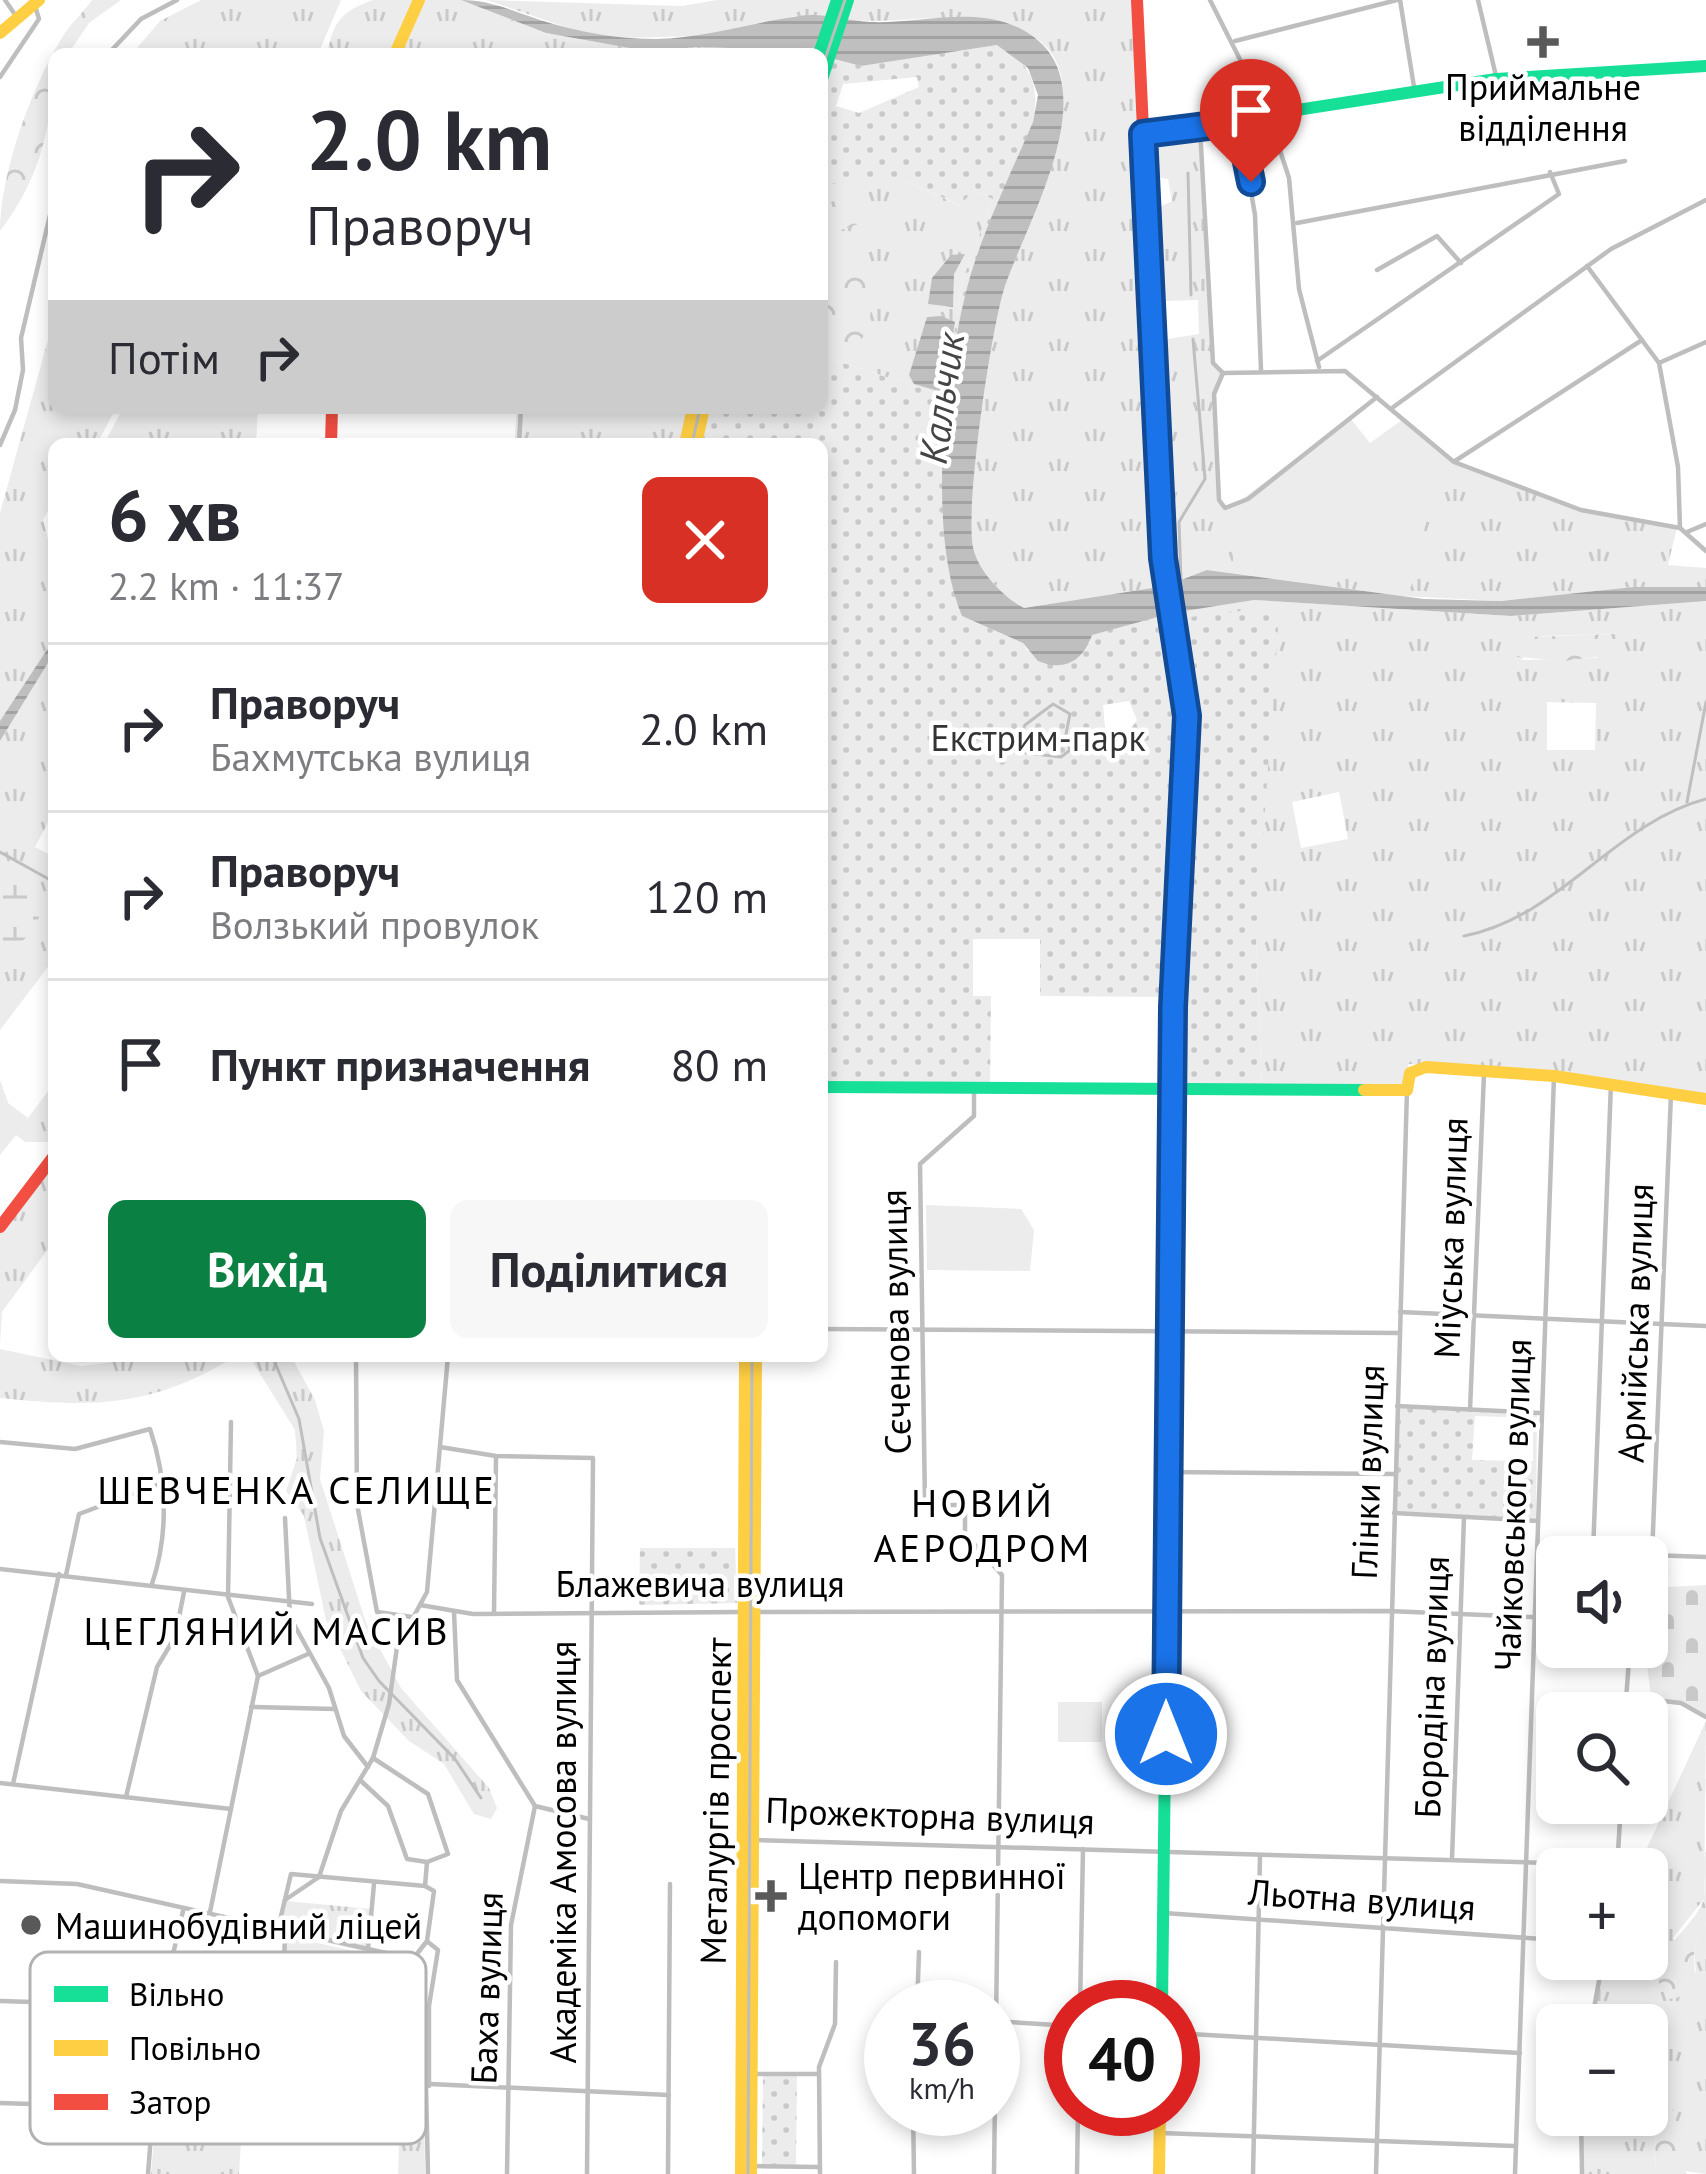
<!DOCTYPE html>
<html lang="uk">
<head>
<meta charset="utf-8">
<style>
  :root { --surface:#fff; --page:#f7f7f7; --text:#2b2b33; --muted:#7c7c81; --line:#e1e1e2; --accent:#0b8043 }
  body { margin:0; font-family:"PT Sans",sans-serif; background:var(--page); color:var(--text); height:100vh; display:flex; flex-direction:column; font-size:45px; white-space:nowrap }
  * { box-sizing:border-box; margin:0 }
  p { font-size:39px; color:var(--muted) }
  .icon { flex:none; width:66px; height:66px; fill:none; stroke:currentColor; stroke-width:2; stroke-linecap:round; stroke-linejoin:round }
  .map { position:relative; flex:1; overflow:hidden }
  .side { position:absolute; left:48px; top:438px; width:780px; height:924px; display:flex; flex-direction:column; background:var(--surface); border-radius:18px; box-shadow:0 6px 18px #0003 }
  .side>* { flex:none }
  .hud { position:absolute; left:48px; top:48px; width:780px; height:366px; border-radius:18px; box-shadow:0 6px 18px #0003; background:#fff; color:var(--text); overflow:hidden }
  .controls { position:absolute; left:1536px; top:1536px; display:grid; gap:24px }
  .controls a { display:grid; place-items:center; width:132px; height:132px; border-radius:18px; background:var(--surface); box-shadow:0 6px 18px #0003; font-size:60px }
  .speed { position:absolute; left:864px; top:1980px; display:flex; gap:24px; font-size:60px; font-weight:700; text-align:center }
  .speed>* { display:grid; place-content:center; width:156px; height:156px; border-radius:50%; background:var(--surface); box-shadow:0 6px 18px #0003; line-height:1 }
  .speed small { font-size:30px; font-weight:400 }
  .speed .limit { border:18px solid #d22; background:#fff; color:#111 }
  .pin { position:absolute; display:grid; place-items:center; width:102px; height:102px; color:#fff; margin:-123px -51px; border-radius:50% 50% 50% 0; rotate:-45deg; box-shadow:0 0 12px #0007 }
  .pin .icon { rotate:45deg }
  .me { position:absolute; width:132px; margin:-66px; rotate:0deg; stroke-linejoin:round; filter:drop-shadow(0 0 9px #0008) }
  .turn { display:flex; align-items:center; gap:42px; height:252px; padding:0 60px; font-size:54px }
  .turn .icon { width:156px; height:156px; stroke-width:2.5 }
  .turn b { display:block; font-size:84px; line-height:102px }
  .then { display:flex; align-items:center; height:114px; padding:0 60px; background:#0003; gap:24px; font-size:45px }
  .round { display:grid; place-items:center; flex:none; width:126px; height:126px; border-radius:18px; background:var(--page) }
  .summary { display:flex; align-items:center; justify-content:space-between; height:204px; padding:0 60px }
  h1 { font-size:72px; font-weight:600; line-height:90px }
  .primary-button { display:flex; gap:24px; margin-top:auto; padding:24px 60px }
  .primary-button a { flex:1; height:138px; border-radius:18px; background:var(--accent); color:#fff; font-size:48px; font-weight:600; line-height:138px; text-align:center }
  .primary-button a+a { background:var(--page); color:var(--text) }
  ul { padding:0; list-style:none }
  li { display:flex; align-items:center; gap:36px; height:168px; padding:0 60px; border-top:3px solid var(--line) }
  li div { flex:1 }
  li b { display:block; font-size:45px }
  li em { font-style:normal }
  .map>svg:first-child { display:block }
</style>
</head>
<body>
<div class="map">
<svg width="1706" height="2174" viewBox="0 0 1706 2174">
  <defs>
    <pattern id="grass-tufts" width="24" height="20" patternUnits="userSpaceOnUse" patternTransform="scale(3)"><rect width="24" height="20" fill="#ececec"/><path d="M3 7l-1-3M5 7V3M7 7l1-3M15 17l-1-3M17 17v-4M19 17l1-3" fill="none" stroke="#c9c9c9"/></pattern>
    <pattern id="forest-crowns" width="20" height="18" patternUnits="userSpaceOnUse" patternTransform="scale(3)"><rect width="20" height="18" fill="#ececec"/><path d="M2 6a3 3 0 1 1 6 0M12 15a3 3 0 1 1 6 0" fill="none" stroke="#c9c9c9"/></pattern>
    <pattern id="wetland-marsh" width="20" height="14" patternUnits="userSpaceOnUse" patternTransform="scale(3)"><rect width="20" height="14" fill="#ececec"/><path d="M1 5h8M5 5V1M11 12h8M15 12V8" fill="none" stroke="#c9c9c9"/></pattern>
    <pattern id="cemetery-stones" width="16" height="16" patternUnits="userSpaceOnUse" patternTransform="scale(3)"><rect width="16" height="16" fill="#ececec"/><path d="M2 7V4a2 2 0 0 1 4 0v3zM10 15v-3a2 2 0 0 1 4 0v3z" fill="#c9c9c9"/></pattern>
    <pattern id="park-dots" width="8" height="8" patternUnits="userSpaceOnUse" patternTransform="scale(3)"><rect width="8" height="8" fill="#ececec"/><path d="M2 2h.1M6 6h.1" fill="none" stroke="#c9c9c9" stroke-width="1.8" stroke-linecap="round"/></pattern>
    <pattern id="water-rules" width="6" height="5" patternUnits="userSpaceOnUse" patternTransform="scale(3)"><rect width="6" height="5" fill="#bfbfbf"/><path d="M0 2.5h6" fill="none" stroke="#a2a2a2"/></pattern>
  </defs>
  <rect width="100%" height="100%" fill="#fff"/>
  <g fill="url(#grass-tufts)" fill-rule="evenodd">
    <path d="M201 0H341L318 54H132L160 21Z"/>
    <path d="M373 0H417L393 54H327C333 21 342 11 373 0Z"/>
    <path d="M421 0H461L546 33 652 52 695 47 815 52 397 54Z"/>
    <path d="M487 0 682 6 717 0H832L827 16H795L702 36 619 38 580 32Z"/>
    <path d="M854 0H1135L1165 586 1024 608C1003 597 978 571 973 546 964 503 990 339 1003 292 1020 232 1114 74 1027 33 969 4 908 26 847 20Z"/>
    <path d="M1201 131 1213 363 1223 373 1216 384 1219 500 1225 508 1442 454 1557 503 1677 527 1668 565 1706 568V587H1634L1501 601 1401 596 1208 570 1169 584 1155 341 1199 334 1198 300 1163 301 1153 289 1149 212 1172 201 1168 179 1147 175 1145 138Z"/>
    <path d="M881 178 905 181 959 205 974 190 993 199 963 279 944 396 822 356V203L829 183Z"/>
    <path d="M54 318V408H116L97 444H54V499L43 520 54 562V639L0 721V513Z"/>
    <path d="M123 408H258L256 444H104Z"/>
    <path d="M517 408H689L682 444H514Z"/>
    <path d="M1254 600 1511 616 1706 601V1099L1484 1068 1408 1064 1407 1090 1262 1089 1256 935 1186 616 1175 618 1174 612ZM1616 634 1597 658 1521 660 1542 636ZM1547 702 1596 703 1595 750H1547ZM1339 792 1348 839 1301 848 1292 802Z"/>
    <path d="M54 653V811L35 847 54 857V959L0 1030V741Z"/>
    <path d="M0 1080 8 1103 28 1118 54 1083V1142H25L16 1135 0 1155Z"/>
    <path d="M54 1158V1241L2 1312 0 1344V1230Z"/>
    <path d="M0 1349 81 1366 120 1361 124 1356H236C153 1407 95 1408 0 1398Z"/>
    <path d="M249 1356H291L315 1400 324 1431 320 1479 366 1623 401 1688 489 1788 497 1808 491 1819 474 1814 444 1764 409 1741 361 1691 326 1620 304 1516 286 1491 297 1458 295 1430Z"/>
    <path d="M1706 1721 1704 1899 1673 1938 1696 1973 1694 1948 1706 1922V2174L1684 2171 1671 2105 1656 2110 1655 2174H1582L1581 2115H1647V2025H1591L1603 1959H1647V1869H1617L1618 1862 1646 1850Z"/>
    <path d="M286 1901 371 1909 368 1952 279 1932Z"/>
    <path d="M286 1936 367 1954 361 2012 284 2000Z"/>
    <path d="M282 2079 424 2089 425 2174H398L400 2116 243 2109 239 2174H151L158 2091 280 2095Z"/>
  </g>
  <g fill="url(#forest-crowns)">
    <path d="M92 0H121L89 23 68 54H54C54 120 41 178 0 231 0 174 32 85 63 36 71 23 84 12 92 0Z"/>
    <path d="M847 191 861 223 835 232 822 255V209Z"/>
    <path d="M849 258 864 267C877 295 874 340 844 357L822 352 826 313 822 280Z"/>
    <path d="M1616 634 1623 643 1614 655 1563 661 1517 657 1519 642 1529 637Z"/>
    <path d="M1706 1849V1922L1694 1948 1695 1987 1689 1995 1669 1999C1633 1959 1695 1932 1704 1898 1706 1882 1702 1865 1706 1849Z"/>
    <path d="M1665 2100 1671 2105 1686 2174H1655L1656 2110Z"/>
  </g>
  <path fill="url(#wetland-marsh)" d="M0 871 36 886 45 901 35 928 0 965Z"/>
  <path fill="url(#cemetery-stones)" d="M1706 1585V1717L1681 1703 1652 1701C1647 1663 1636 1617 1668 1587Z"/>
  <g fill="url(#park-dots)" fill-rule="evenodd">
    <path d="M997 45C1031 63 1040 84 1033 122L969 280 962 616 1023 643 1027 650 1090 643 1091 635 1169 613 1184 716 1170 997 1040 996V939H973V996H991L990 1085 822 1084V444H700L708 408H822V356L944 396 963 279 993 199 974 190 960 205 905 181 829 184 822 203V96L834 58 861 66ZM917 77 919 87 859 113 836 106 843 84ZM1129 701 1137 720 1109 759 1098 751 1106 738 1103 705Z"/>
    <path d="M1251 610 1279 615 1256 935 1262 1089 1172 1088 1187 716 1173 619Z"/>
    <path d="M1398 1408 1537 1415 1536 1519 1394 1511ZM1475 1416 1533 1418V1461L1472 1460Z"/>
    <path d="M640 1548H735L737 1603 639 1605Z"/>
    <path d="M763 2075H797L796 2166 762 2165Z"/>
  </g>
  <g fill="#ececec">
    <path d="M1350 418 1370 443 1402 420 1442 454 1411 587 1233 563 1232 507Z"/>
    <path d="M926 1205 1021 1209 1034 1230 1030 1271 927 1270Z"/>
    <rect x="1058" y="1702" width="44" height="40"/>
  </g>
  <g fill="url(#water-rules)">
    <path d="M461 0C491 0 512 11 540 20 578 32 616 39 656 39 706 38 750 23 799 16 823 12 846 21 871 22 924 24 983 2 1031 35 1108 87 1027 221 1005 286 991 329 965 505 973 547 978 571 1003 597 1024 608L1165 586 1207 570 1424 599 1501 601 1634 587H1706V601L1511 616 1254 600 1172 613 1092 635C1083 661 1064 672 1038 661L1023 643 962 616C926 531 945 366 970 277 986 224 1011 173 1033 122L1038 95 1028 68 997 45 861 66 801 50 695 47 652 52 546 33Z"/>
    <path d="M965 254 954 274 953 307 928 304 932 278 951 255Z"/>
    <path d="M941 316 955 322 944 388 938 391 914 384 909 375 927 317Z"/>
    <path d="M54 639V653L0 741V721Z"/>
  </g>
  <g fill="none" stroke-linecap="round" stroke-linejoin="round">
    <g stroke="#bfbfbf" stroke-width="3">
      <path d="M1188 173 1191 295"/>
      <path d="M1181 580 1179 522 1205 479 1193 339"/>
      <path d="M1066 734 1070 714 1053 704 1025 725 1019 739 1026 753 1061 757 1070 750 1066 737"/>
      <path d="M1687 802 1706 702"/>
      <path d="M0 852 54 882"/>
      <path d="M1464 936C1559 918 1614 823 1706 799"/>
      <path d="M272 1356 299 1419 320 1538 363 1658 379 1681 455 1759 481 1798"/>
    </g>
    <g stroke="#bebebe" stroke-width="4.5">
      <path d="M5 0 18 19"/>
      <path d="M1210 0 1269 117 1289 178 1299 289 1319 367"/>
      <path d="M1400 0 1415 93"/>
      <path d="M1478 0 1496 76"/>
      <path d="M1235 41 1397 0"/>
      <path d="M108 54 141 19 177 0"/>
      <path d="M0 77 39 19 35 6"/>
      <path d="M1239 122 1255 215 1261 370"/>
      <path d="M1200 128 1213 363 1223 373"/>
      <path d="M1297 223 1625 161"/>
      <path d="M1587 266 1659 363 1678 467 1680 528"/>
      <path d="M1377 270 1437 236 1461 263"/>
      <path d="M1317 361 1559 194 1550 172"/>
      <path d="M1659 363 1706 342"/>
      <path d="M1223 373 1345 371 1454 462 1581 510 1680 528 1706 551"/>
      <path d="M1223 373 1214 394 1219 500 1225 508 1248 499 1377 397"/>
      <path d="M1392 408 1611 249 1706 200"/>
      <path d="M519 444 521 408"/>
      <path d="M0 445 15 410 23 370 21 338 54 198"/>
      <path d="M1455 461 1642 340"/>
      <path d="M1687 532 1706 524"/>
      <path d="M974 1089V1116L920 1164 925 1505H965V1534L1002 1575 994 2174"/>
      <path d="M1400 1312 1706 1326"/>
      <path d="M822 1329 1399 1333"/>
      <path d="M356 1356 357 1504 377 1612 412 1617"/>
      <path d="M1397 1406 1539 1413"/>
      <path d="M1470 1410 1484 1074"/>
      <path d="M0 1442 75 1449 150 1429C167 1479 169 1533 152 1584"/>
      <path d="M440 1447 496 1456 593 1458 587 2174"/>
      <path d="M1169 1472 1394 1474"/>
      <path d="M1394 1513 1538 1521"/>
      <path d="M285 1518 290 1617 329 1688 344 1736 368 1767"/>
      <path d="M1538 1551 1706 1557"/>
      <path d="M1593 1553 1611 1083"/>
      <path d="M1652 1555 1671 1094"/>
      <path d="M0 1569 312 1604"/>
      <path d="M66 1575 79 1514 159 1484"/>
      <path d="M420 1605 473 1614 743 1612"/>
      <path d="M454 1612 457 1680 535 1806"/>
      <path d="M758 1612 1388 1611 1557 1618"/>
      <path d="M494 1613 496 1457"/>
      <path d="M258 1676 308 1654"/>
      <path d="M1626 1697 1681 1703 1706 1717"/>
      <path d="M251 1707 335 1709"/>
      <path d="M1625 1713 1630 1647"/>
      <path d="M360 1780 388 1806 407 1859 427 1862 448 1854 428 1794 373 1758"/>
      <path d="M0 1783 231 1809"/>
      <path d="M13 1784 59 1574"/>
      <path d="M126 1797 157 1667 175 1637 184 1592"/>
      <path d="M535 1806 589 1819"/>
      <path d="M755 1840 1617 1865"/>
      <path d="M1452 1859 1464 1517"/>
      <path d="M1617 1869 1621 1803"/>
      <path d="M319 1877 341 1811 373 1758 389 1704 397 1647 427 1592 448 1356"/>
      <path d="M0 1881 77 1884 413 1959"/>
      <path d="M425 1886 427 1862"/>
      <path d="M285 1900 319 1877"/>
      <path d="M1164 1913 1557 1940"/>
      <path d="M209 1917 258 1676 228 1597 231 1422"/>
      <path d="M277 1933 291 1874 425 1886 434 1891 427 1941 413 1959 410 2013 382 2083"/>
      <path d="M428 1942 438 1950 429 2006V2086"/>
      <path d="M163 1997 282 2001 362 2013 374 1884"/>
      <path d="M0 2001 161 2006"/>
      <path d="M917 2007 919 1952"/>
      <path d="M1080 2007 1083 1849"/>
      <path d="M993 2021 1071 2026"/>
      <path d="M1591 2025 1603 1959"/>
      <path d="M1173 2033 1520 2053"/>
      <path d="M753 2074H819"/>
      <path d="M280 2077 669 2095"/>
      <path d="M206 2078 210 2000"/>
      <path d="M426 2086 428 2174"/>
      <path d="M156 2089 234 2091"/>
      <path d="M279 2092 285 1936"/>
      <path d="M0 2103 154 2108"/>
      <path d="M913 2109 914 2174"/>
      <path d="M1581 2115 1582 2174"/>
      <path d="M1160 2133 1514 2146"/>
      <path d="M752 2166 818 2167"/>
      <path d="M148 2174 161 2006 183 1911"/>
      <path d="M507 2174 511 1925 535 1806"/>
      <path d="M668 2174 670 1884"/>
      <path d="M820 2174 819 2067 835 2024 836 1962"/>
      <path d="M1077 2174 1078 2109"/>
      <path d="M1253 2174 1260 1856"/>
      <path d="M1376 2174 1407 1090"/>
      <path d="M1515 2174 1554 1076"/>
    </g>
    <g stroke="#16e098" stroke-width="12">
      <path d="M819 54 837 0"/>
      <path d="M822 79 848 0"/>
      <path d="M1143 134 1496 79 1706 66"/>
      <path d="M822 1087 1364 1090"/>
      <path d="M1162 2007 1168 1502"/>
    </g>
    <g stroke="#ffcf43" stroke-width="12">
      <path d="M0 33 39 0"/>
      <path d="M395 54 419 0"/>
      <path d="M685 444 693 408"/>
      <path d="M696 444 704 408"/>
      <path d="M1364 1090H1407L1410 1073 1426 1067 1554 1076 1706 1099"/>
      <path d="M1168 1502 1173 1007 1186 711"/>
      <path d="M741 2174 745 1356"/>
      <path d="M751 2174 756 1356"/>
      <path d="M1159 2174 1160 2109"/>
    </g>
    <g stroke="#f24e42" stroke-width="12">
      <path d="M1137 0 1163 558 1186 711"/>
      <path d="M331 444 332 408"/>
      <path d="M0 1227 54 1156"/>
    </g>
    <g stroke="#bebebe" stroke-width="3">
      <path d="M822 68 845 0"/>
      <path d="M692 444 700 408"/>
      <path d="M748 2174 752 1356"/>
    </g>
  </g>
  <g fill="none" stroke-linecap="round" stroke-linejoin="round">
    <defs>
      <path id="route" d="M1166 1734 1173 1007 1187 716 1163 558 1143 134 1239 122 1251 182"/>
    </defs>
    <use href="#route" stroke="#114b97" stroke-width="30"/>
    <use href="#route" stroke="#1a73e8" stroke-width="21"/>
  </g>
  <g fill="#595959" stroke="#fff" stroke-width="4.5">
    <path d="M1537 24h12v12h12v12h-12v12h-12v-12h-12v-12h12z"/>
    <path d="M765 1878h12v12h12v12h-12v12h-12v-12h-12v-12h12z"/>
    <circle cx="31" cy="1925" r="12"/>
  </g>
  <g text-anchor="middle" dominant-baseline="central" stroke-width="9" stroke-linejoin="round" paint-order="stroke">
    <g font-size="36" fill="#000" stroke="#fff" text-anchor="start">
      <text x="1543" y="86" text-anchor="middle">Приймальне<tspan x="1543" dy="41">відділення</tspan></text>
      <text x="798" y="1875">Центр первинної<tspan x="798" dy="41">допомоги</tspan></text>
      <text x="55" y="1925">Машинобудівний ліцей</text>
    </g>
    <g font-size="36" fill="#333" stroke="#fff">
      <text x="1038" y="737">Екстрим-парк</text>
    </g>
    <g font-size="36" fill="#000" stroke="#fff">
      <text transform="translate(1450 1238) rotate(-88)">Міуська вулиця</text>
      <text transform="translate(895 1322) rotate(-91)">Сєченова вулиця</text>
      <text transform="translate(1635 1323) rotate(-88)">Армійська вулиця</text>
      <text transform="translate(1367 1472) rotate(-88)">Глінки вулиця</text>
      <text transform="translate(1512 1505) rotate(-88)">Чайковського вулиця</text>
      <text x="700" y="1583">Блажевича вулиця</text>
      <text transform="translate(1431 1687) rotate(-88)">Бородіна вулиця</text>
      <text transform="translate(715 1801) rotate(-89)">Металургів проспект</text>
      <text transform="translate(930 1815) rotate(2)">Прожекторна вулиця</text>
      <text transform="translate(562 1852) rotate(-90)">Академіка Амосова вулиця</text>
      <text transform="translate(1362 1899) rotate(4)">Льотна вулиця</text>
      <text transform="translate(486 1988) rotate(-88)">Баха вулиця</text>
    </g>
    <g font-size="39" font-style="italic" fill="#444" stroke="#fff">
      <text transform="translate(941 398) rotate(-82)">Кальчик</text>
    </g>
    <g font-size="39" letter-spacing="3" fill="#000" stroke="#fff">
      <text x="297" y="1489">ШЕВЧЕНКА СЕЛИЩЕ</text>
      <text x="983" y="1502">НОВИЙ<tspan x="983" dy="45">АЕРОДРОМ</tspan></text>
      <text x="267" y="1630">ЦЕГЛЯНИЙ МАСИВ</text>
    </g>
  </g>
  <rect x="30" y="1952" width="396" height="192" rx="18" fill="#fff" stroke="#b2b2b2" stroke-width="3"/>
  <rect x="54" y="1986" width="54" height="16" fill="#16e098"/>
  <rect x="54" y="2040" width="54" height="16" fill="#ffcf43"/>
  <rect x="54" y="2094" width="54" height="16" fill="#f24e42"/>
  <g font-size="33" fill="#000">
    <text x="129" y="2006">Вільно</text>
    <text x="129" y="2060">Повільно</text>
    <text x="129" y="2114">Затор</text>
  </g>
</svg>
<div class="controls">
<a><svg class="icon" aria-label="sound" viewBox="0 0 24 24"><path d="M4 9h4l5-4v14l-5-4H4zM17 9q2 3 0 6"/></svg></a>
<a><svg class="icon" aria-label="search" viewBox="0 0 24 24"><circle cx="10" cy="10" r="6"/><path d="M15 15l6 6"/></svg></a>
<a>+</a>
<a>−</a>
</div>
<div class="speed"><div>36<small>km/h</small></div><div class="limit">40</div></div>
<div class="pin" style="left:1251px;top:182px;background:#d93025"><svg class="icon" aria-label="arrive" viewBox="0 0 24 24"><path d="M6 21V4h12l-3 4 3 4H6"/></svg></div>
<svg class="me" style="left:1166px;top:1734px" viewBox="-20 -20 40 40"><circle r="17" fill="#1a73e8" stroke="#fff" stroke-width="3"/><path d="M0-11L8 9 0 5-8 9z" fill="#fff"/></svg>
<div class="hud">
<div class="turn"><svg class="icon" aria-label="right" viewBox="0 0 24 24"><path d="M7 20v-9h11M14 6l5 5-5 5"/></svg><div><b>2.0 km</b>Праворуч</div></div>
<div class="then">Потім<svg class="icon" aria-label="right" viewBox="0 0 24 24"><path d="M7 20v-9h11M14 6l5 5-5 5"/></svg></div>
</div>
<section class="side">
<div class="summary"><div><h1>6 хв</h1><p>2.2 km · 11:37</p></div><a class="round" style="background:#d93025;color:#fff"><svg class="icon" aria-label="close" viewBox="0 0 24 24"><path d="M6 6l12 12M18 6L6 18"/></svg></a></div>
<ul>
<li><svg class="icon" aria-label="right" viewBox="0 0 24 24"><path d="M7 20v-9h11M14 6l5 5-5 5"/></svg><div><b>Праворуч</b><p>Бахмутська вулиця</p></div><em>2.0 km</em></li>
<li><svg class="icon" aria-label="right" viewBox="0 0 24 24"><path d="M7 20v-9h11M14 6l5 5-5 5"/></svg><div><b>Праворуч</b><p>Волзький провулок</p></div><em>120 m</em></li>
<li><svg class="icon" aria-label="arrive" viewBox="0 0 24 24"><path d="M6 21V4h12l-3 4 3 4H6"/></svg><div><b>Пункт призначення</b></div><em>80 m</em></li>
</ul>
<div class="primary-button"><a>Вихід</a><a>Поділитися</a></div>
</section>
</div>
</body>
</html>
